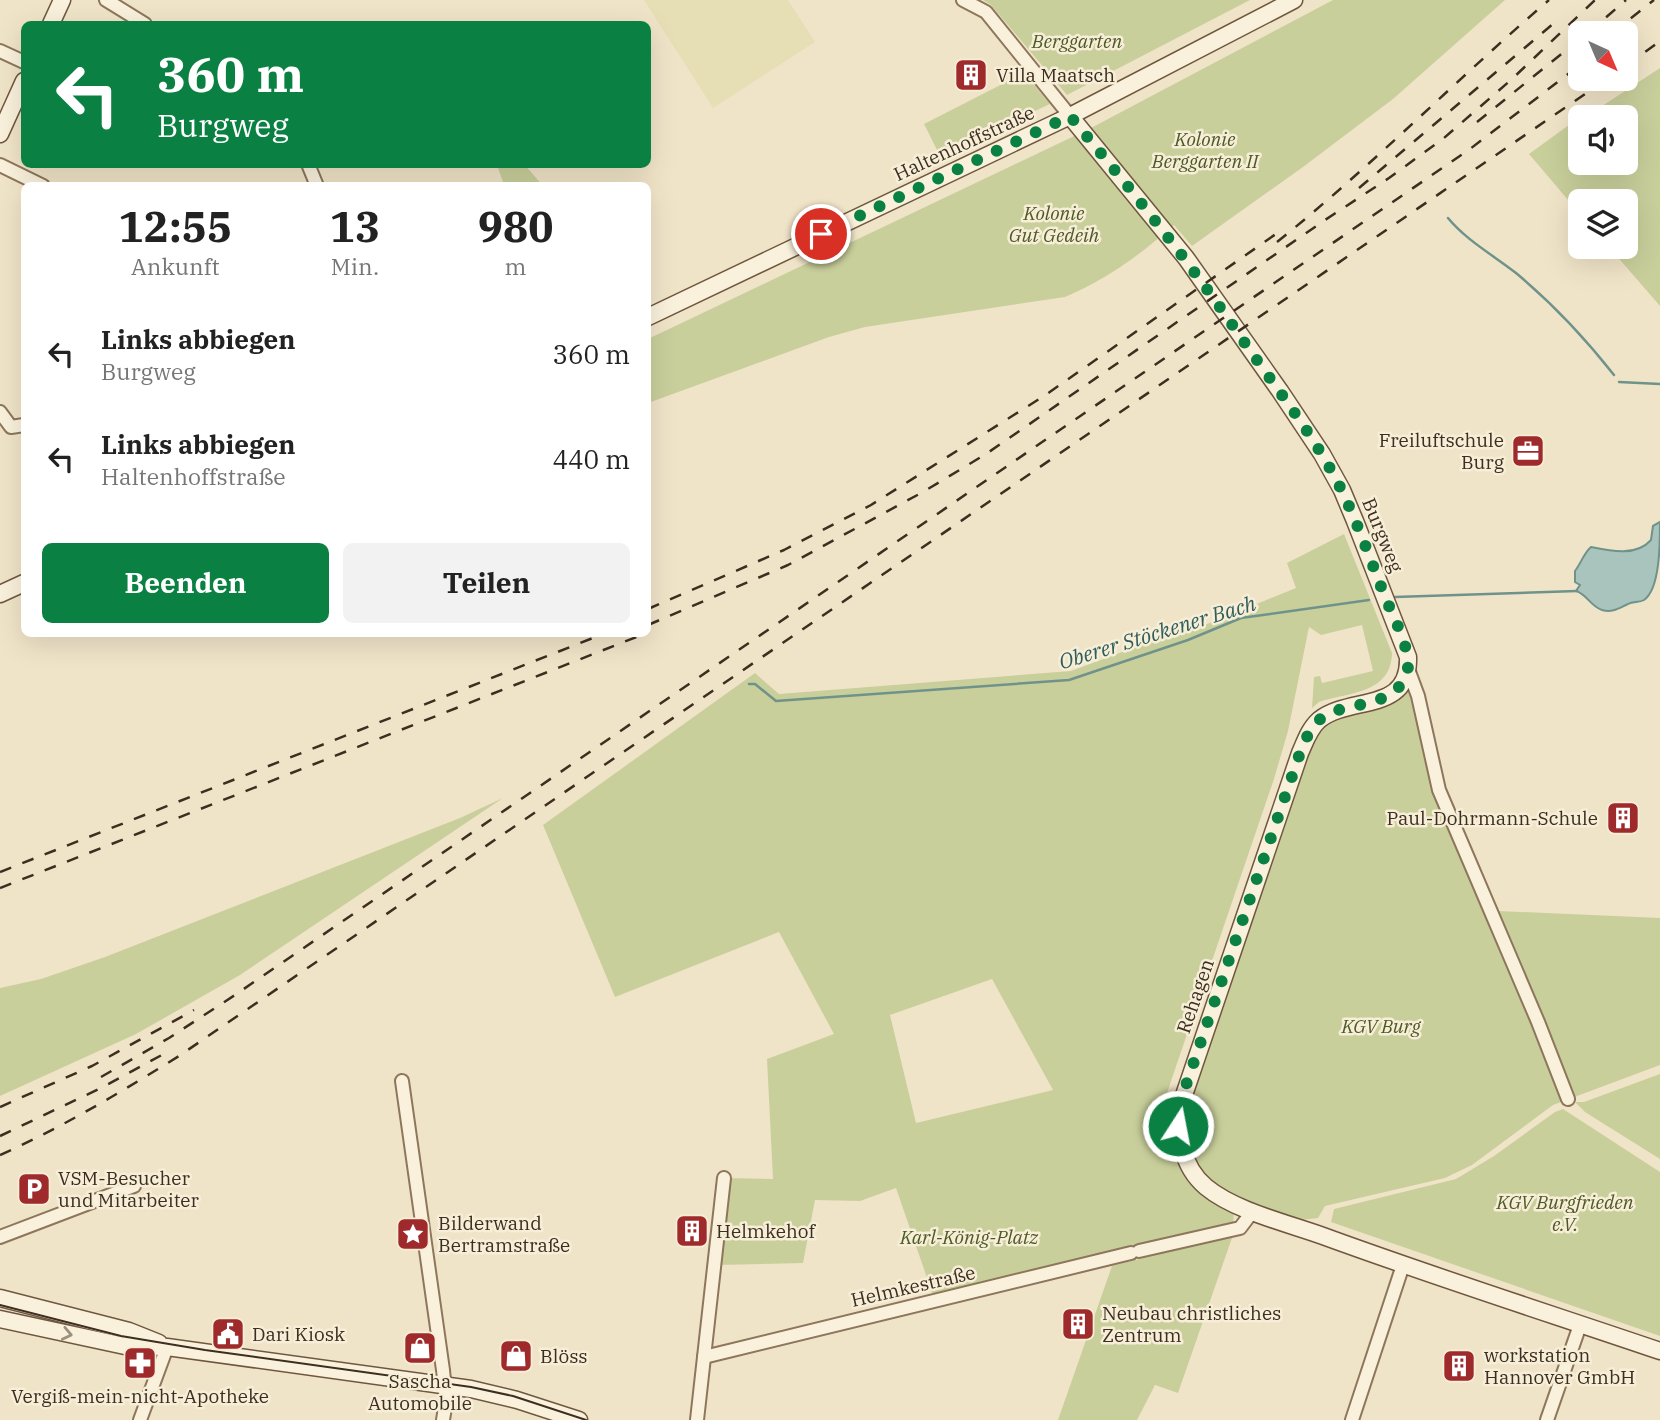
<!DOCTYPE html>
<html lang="de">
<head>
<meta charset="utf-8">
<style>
  :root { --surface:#fff; --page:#f2f2f2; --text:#222; --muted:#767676; --accent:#0b8043 }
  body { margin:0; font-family:"IBM Plex Serif",serif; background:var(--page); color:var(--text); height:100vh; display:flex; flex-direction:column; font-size:26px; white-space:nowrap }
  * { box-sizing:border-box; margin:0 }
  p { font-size:23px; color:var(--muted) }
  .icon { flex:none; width:38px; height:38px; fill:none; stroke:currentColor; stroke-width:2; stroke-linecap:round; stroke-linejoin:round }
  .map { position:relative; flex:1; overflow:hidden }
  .sheet { position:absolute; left:21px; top:182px; width:630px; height:455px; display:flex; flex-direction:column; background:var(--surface); border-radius:10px; box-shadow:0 7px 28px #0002 }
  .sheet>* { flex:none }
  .guide { position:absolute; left:21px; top:21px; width:630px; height:147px; border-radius:10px; box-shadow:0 7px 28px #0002; background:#0b8043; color:#fff; overflow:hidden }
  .needle { width:46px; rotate:136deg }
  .controls { position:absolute; left:1568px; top:21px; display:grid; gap:14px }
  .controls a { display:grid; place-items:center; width:70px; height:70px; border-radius:10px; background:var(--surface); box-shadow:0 7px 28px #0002; font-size:35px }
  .pin { position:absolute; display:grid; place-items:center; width:60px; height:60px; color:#fff; margin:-30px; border:4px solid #fff; border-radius:50%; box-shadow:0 2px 7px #0007 }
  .me { position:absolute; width:77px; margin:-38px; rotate:11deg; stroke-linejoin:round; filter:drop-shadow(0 0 5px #0008) }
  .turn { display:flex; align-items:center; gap:24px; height:147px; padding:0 21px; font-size:32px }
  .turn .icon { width:91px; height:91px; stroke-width:2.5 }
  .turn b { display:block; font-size:49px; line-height:60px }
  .eta { display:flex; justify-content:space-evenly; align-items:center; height:119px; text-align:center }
  .eta b { font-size:42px; font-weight:700; line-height:49px }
  .cta { display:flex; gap:14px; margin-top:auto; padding:14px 21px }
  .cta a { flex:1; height:80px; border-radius:10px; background:var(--accent); color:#fff; font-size:28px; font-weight:700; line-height:80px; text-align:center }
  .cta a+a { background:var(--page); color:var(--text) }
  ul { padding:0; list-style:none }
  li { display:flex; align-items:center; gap:21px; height:105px; padding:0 21px }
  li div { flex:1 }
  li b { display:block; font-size:26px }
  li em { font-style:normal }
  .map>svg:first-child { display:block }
</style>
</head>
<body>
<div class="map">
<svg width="1660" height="1420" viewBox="0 0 1660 1420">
  <rect width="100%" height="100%" fill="#f0e4c8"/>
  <path fill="#e6deb5" d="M644 0H788L815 42 713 108Z"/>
  <g fill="#c9cf9b" fill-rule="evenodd">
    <path d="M983 0H1250L1067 95 991 5Z"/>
    <path d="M1333 0H1505L1393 99 1303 167 1192 246 1174 225C1140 255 1107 279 1065 297L865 327 829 337 648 403V339L1091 128Z"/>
    <path d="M1660 68V306L1609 247H1626V201H1580V214L1529 154 1580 117V163H1626V117H1581L1588 112 1590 114Z"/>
    <path d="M1024 73 1050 104 940 156 924 124Z"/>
    <path d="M497 165H525L542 185H504Z"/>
    <path d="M1344 534 1392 653C1391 694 1349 692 1319 702L1312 708 1314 677 1320 676 1322 683 1373 671 1362 625 1321 635 1309 627 1288 731 1274 779 1153 1134 1173 1141 1180 1163 1234 1212 1233 1225 1121 1250 1071 1264 1024 1271 935 1301 896 1188 860 1201 815 1200 803 1263 715 1265 724 1178 773 1179 767 1059 834 1034 779 932 615 997 543 825 755 673 779 694 1071 671 1168 635 1170 639 1296 588 1287 563ZM992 979 1053 1090 916 1123 890 1015Z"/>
    <path d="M1407 669 1439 790 1496 909 1498 911 1660 918V1065L1553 1105 1472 1165 1445 1178 1325 1206 1318 1218 1284 1222 1253 1211 1195 1173 1178 1126 1318 721 1374 702Z"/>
    <path d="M503 798 240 975 136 1034 0 1096V988L41 979 105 957 460 818Z"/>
    <path d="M1660 1074V1159L1585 1112 1575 1102H1584Z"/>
    <path d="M1563 1109 1660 1172V1336L1331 1222 1334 1209 1456 1179 1494 1156 1555 1112Z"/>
    <path d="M1233 1235 1178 1393 1155 1385 1137 1420H1058L1112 1266Z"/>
  </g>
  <path fill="#a9c4bc" stroke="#6f938a" stroke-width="2" d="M1660 522C1660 544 1660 589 1644 600 1639 603 1633 601 1628 604 1619 608 1613 613 1602 610 1590 606 1587 594 1576 591L1580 585 1575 582V571C1581 563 1584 553 1591 547 1610 551 1636 557 1651 540L1653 526Z"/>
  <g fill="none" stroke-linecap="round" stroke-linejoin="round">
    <g stroke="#6f938a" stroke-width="2.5">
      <path d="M1448 218C1466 240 1493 255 1516 273 1552 303 1585 338 1614 375"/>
      <path d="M1619 382 1660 384"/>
      <path d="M1395 597 1577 591"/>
      <path d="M749 684H755L776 701 1069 680 1188 640 1241 618 1369 600"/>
    </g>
    <defs>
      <g id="street">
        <path d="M106 0 145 24"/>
        <path d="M963 0 986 12 1070 116"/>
        <path d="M0 51 24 62"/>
        <path d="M308 164 317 186"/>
        <path d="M0 165 43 186"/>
        <path d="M0 412 11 427 24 425"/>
        <path d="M1408 669 1418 696 1439 790 1538 1022 1568 1099"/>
        <path d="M402 1081 443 1370 446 1401 443 1420"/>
        <path d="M0 1237 134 1186"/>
        <path d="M1139 1251 1240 1228 1253 1211"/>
        <path d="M704 1357 1131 1253"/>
        <path d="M140 1420 167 1347"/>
        <path d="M697 1420 724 1178"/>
        <path d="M1352 1420 1403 1265"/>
        <path d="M1547 1420 1580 1325"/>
      </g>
      <g id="secondary">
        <path d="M51 24 62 0"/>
        <path d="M1070 116 1186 258 1280 391 1322 454 1342 490 1355 521 1408 657C1410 714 1350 695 1319 720 1309 729 1305 742 1300 753L1181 1104C1177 1133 1181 1166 1206 1187 1235 1211 1287 1223 1323 1236 1435 1277 1548 1313 1660 1351"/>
        <path d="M0 134 24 81"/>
        <path d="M648 317 1070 116 1294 0"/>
        <path d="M0 594 24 583"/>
        <path d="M0 1298 129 1331 159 1343"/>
        <path d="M0 1319 125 1346 167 1347 471 1389 517 1400 579 1420"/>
      </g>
    </defs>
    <use href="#street" stroke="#8d765c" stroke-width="16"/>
    <use href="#secondary" stroke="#6f573f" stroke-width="19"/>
    <use href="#street" stroke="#faf1dc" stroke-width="12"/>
    <use href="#secondary" stroke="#faf1dc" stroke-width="16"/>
    <path stroke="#3d2e20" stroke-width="2" d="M0 1305 121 1336 205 1350 471 1387 513 1396 586 1420"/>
    <g stroke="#3d2e20" stroke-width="2.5" stroke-dasharray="12 12" stroke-linecap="butt">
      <path d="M1588 33 1626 0"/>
      <path d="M1612 33 1654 0"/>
      <path d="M1626 66 1660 41"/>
      <path d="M1477 122 1580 39"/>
      <path d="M1359 188 1560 18"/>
      <path d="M1277 242C1372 166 1457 79 1549 0"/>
      <path d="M648 609 784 550 871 505 1044 396 1283 229"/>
      <path d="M648 625 788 565 923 492 986 454 1325 220 1389 178 1444 138 1512 79 1595 0"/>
      <path d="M0 872 603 634"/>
      <path d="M0 888 644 634"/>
      <path d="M101 1077 169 1038 235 995 1470 149 1580 65"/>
      <path d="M0 1107 92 1066 194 1010"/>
      <path d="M0 1136 103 1087 171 1050"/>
      <path d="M0 1155C63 1127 121 1092 179 1056L1607 79"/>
    </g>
  </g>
  <defs><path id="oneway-chevron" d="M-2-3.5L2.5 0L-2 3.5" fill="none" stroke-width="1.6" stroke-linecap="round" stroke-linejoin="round" transform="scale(1.75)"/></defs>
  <use stroke="#9c907e" href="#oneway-chevron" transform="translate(67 1334) rotate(12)"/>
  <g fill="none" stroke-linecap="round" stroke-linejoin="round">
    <path stroke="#0b8043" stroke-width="12" stroke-dasharray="0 21.6" d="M821 234 1070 116C1130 188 1189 261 1242 339 1276 388 1314 435 1341 489 1358 524 1371 561 1385 597 1393 616 1413 653 1407 672 1395 712 1344 698 1318 721 1309 729 1305 742 1300 753L1187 1082 1181 1104 1178 1126"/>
  </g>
  <defs>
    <symbol id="building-square" viewBox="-11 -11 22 22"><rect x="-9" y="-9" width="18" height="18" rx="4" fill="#9e2a2b" stroke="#f7eed8"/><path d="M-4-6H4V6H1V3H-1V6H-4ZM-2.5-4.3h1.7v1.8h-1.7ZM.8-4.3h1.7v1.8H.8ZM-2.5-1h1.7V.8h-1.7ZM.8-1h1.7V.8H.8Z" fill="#fff"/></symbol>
    <symbol id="office-square" viewBox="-11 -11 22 22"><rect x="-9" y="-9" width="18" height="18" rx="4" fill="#9e2a2b" stroke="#f7eed8"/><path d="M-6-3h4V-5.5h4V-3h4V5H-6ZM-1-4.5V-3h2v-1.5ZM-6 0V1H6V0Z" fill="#fff"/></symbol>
    <symbol id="parking-square" viewBox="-11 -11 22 22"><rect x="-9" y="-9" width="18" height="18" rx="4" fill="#9e2a2b" stroke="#f7eed8"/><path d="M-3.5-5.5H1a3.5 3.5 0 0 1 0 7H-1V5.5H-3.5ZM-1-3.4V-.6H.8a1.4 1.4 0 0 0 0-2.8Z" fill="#fff"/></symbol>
    <symbol id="sight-square" viewBox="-11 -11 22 22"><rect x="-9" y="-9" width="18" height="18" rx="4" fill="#9e2a2b" stroke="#f7eed8"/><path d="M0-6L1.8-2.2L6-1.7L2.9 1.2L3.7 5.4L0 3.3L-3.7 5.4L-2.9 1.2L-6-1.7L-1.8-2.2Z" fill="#fff"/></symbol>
    <symbol id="civic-square" viewBox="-11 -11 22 22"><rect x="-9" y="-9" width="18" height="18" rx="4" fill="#9e2a2b" stroke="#f7eed8"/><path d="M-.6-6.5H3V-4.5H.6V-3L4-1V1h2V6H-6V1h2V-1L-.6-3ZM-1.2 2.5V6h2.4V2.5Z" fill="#fff"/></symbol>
    <symbol id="shop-square" viewBox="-11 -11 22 22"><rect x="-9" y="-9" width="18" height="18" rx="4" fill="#9e2a2b" stroke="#f7eed8"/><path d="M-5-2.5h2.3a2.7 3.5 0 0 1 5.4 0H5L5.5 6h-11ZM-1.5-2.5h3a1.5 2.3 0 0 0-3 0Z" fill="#fff"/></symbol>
    <symbol id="pharmacy-square" viewBox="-11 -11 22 22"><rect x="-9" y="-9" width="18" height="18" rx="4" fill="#9e2a2b" stroke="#f7eed8"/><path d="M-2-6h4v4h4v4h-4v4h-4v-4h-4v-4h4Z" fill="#fff"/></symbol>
  </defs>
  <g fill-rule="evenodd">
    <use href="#building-square" x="952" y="56" width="38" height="38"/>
    <use href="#office-square" x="1509" y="432" width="38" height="38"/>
    <use href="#building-square" x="1604" y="799" width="38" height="38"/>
    <use href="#parking-square" x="15" y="1170" width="38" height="38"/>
    <use href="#building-square" x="673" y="1212" width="38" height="38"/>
    <use href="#sight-square" x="394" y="1215" width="38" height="38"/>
    <use href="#building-square" x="1059" y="1305" width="38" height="38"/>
    <use href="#civic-square" x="209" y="1315" width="38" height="38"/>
    <use href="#shop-square" x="401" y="1329" width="38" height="38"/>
    <use href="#shop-square" x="497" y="1337" width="38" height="38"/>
    <use href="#pharmacy-square" x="121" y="1344" width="38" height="38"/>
    <use href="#building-square" x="1440" y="1347" width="38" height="38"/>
  </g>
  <g text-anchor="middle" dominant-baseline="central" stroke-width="5" stroke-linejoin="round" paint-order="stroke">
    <g font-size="19" font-style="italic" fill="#4d5a26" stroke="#f7eed8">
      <text x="1077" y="41">Berggarten</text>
      <text x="1205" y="139">Kolonie<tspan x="1205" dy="22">Berggarten II</tspan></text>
      <text x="1054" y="213">Kolonie<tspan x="1054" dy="22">Gut Gedeih</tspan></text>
      <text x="1381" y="1026">KGV Burg</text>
      <text x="1565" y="1202">KGV Burgfrieden<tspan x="1565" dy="22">e.V.</tspan></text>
      <text x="969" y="1237">Karl-König-Platz</text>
    </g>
    <g font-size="19" fill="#3d2e20" stroke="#f7eed8" text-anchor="start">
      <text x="996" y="75">Villa Maatsch</text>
      <text x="1504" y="440" text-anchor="end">Freiluftschule<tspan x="1504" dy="22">Burg</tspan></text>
      <text x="1598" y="818" text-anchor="end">Paul-Dohrmann-Schule</text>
      <text x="58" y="1178">VSM-Besucher<tspan x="58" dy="22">und Mitarbeiter</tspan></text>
      <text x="438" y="1223">Bilderwand<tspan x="438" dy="22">Bertramstraße</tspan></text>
      <text x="716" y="1231">Helmkehof</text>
      <text x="1102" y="1313">Neubau christliches<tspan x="1102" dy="22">Zentrum</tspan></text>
      <text x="252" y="1334">Dari Kiosk</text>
      <text x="1484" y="1355">workstation<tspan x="1484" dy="22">Hannover GmbH</tspan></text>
      <text x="540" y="1356">Blöss</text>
      <text x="420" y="1381" text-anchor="middle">Sascha<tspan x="420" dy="22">Automobile</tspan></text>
      <text x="140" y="1396" text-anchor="middle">Vergiß-mein-nicht-Apotheke</text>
    </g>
    <g font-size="19" fill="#3d2e20" stroke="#f7eed8">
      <text transform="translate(964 143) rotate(-25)">Haltenhoffstraße</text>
      <text transform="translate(1383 535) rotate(68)">Burgweg</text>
      <text transform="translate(1195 996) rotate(-71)">Rehagen</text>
      <text transform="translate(913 1286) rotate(-13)">Helmkestraße</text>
    </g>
    <g font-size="21" font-style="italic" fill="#2f5d5a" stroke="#f7eed8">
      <text transform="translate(1157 632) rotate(-17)">Oberer Stöckener Bach</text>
    </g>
  </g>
</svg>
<div class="controls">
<a><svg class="needle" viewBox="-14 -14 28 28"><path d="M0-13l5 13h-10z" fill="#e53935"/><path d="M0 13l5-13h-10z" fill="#767676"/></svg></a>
<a><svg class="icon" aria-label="sound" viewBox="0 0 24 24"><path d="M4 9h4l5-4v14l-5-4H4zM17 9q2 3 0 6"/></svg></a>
<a><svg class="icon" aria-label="layers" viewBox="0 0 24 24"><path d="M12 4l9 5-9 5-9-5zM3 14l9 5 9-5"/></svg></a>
</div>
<div class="pin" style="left:821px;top:234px;background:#d93025"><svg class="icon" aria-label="arrive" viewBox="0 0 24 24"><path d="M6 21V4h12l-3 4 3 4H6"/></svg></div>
<svg class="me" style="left:1178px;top:1126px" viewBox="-20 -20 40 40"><circle r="17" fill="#0b8043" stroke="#fff" stroke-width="3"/><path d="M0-11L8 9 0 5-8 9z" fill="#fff"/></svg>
<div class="guide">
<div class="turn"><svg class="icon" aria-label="left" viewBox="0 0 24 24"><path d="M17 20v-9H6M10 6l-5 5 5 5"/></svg><div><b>360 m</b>Burgweg</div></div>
</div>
<section class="sheet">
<div class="eta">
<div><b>12:55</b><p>Ankunft</p></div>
<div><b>13</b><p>Min.</p></div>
<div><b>980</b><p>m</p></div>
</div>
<ul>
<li><svg class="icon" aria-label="left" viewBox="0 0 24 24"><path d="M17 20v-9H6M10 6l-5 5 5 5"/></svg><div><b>Links abbiegen</b><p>Burgweg</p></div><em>360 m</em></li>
<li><svg class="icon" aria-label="left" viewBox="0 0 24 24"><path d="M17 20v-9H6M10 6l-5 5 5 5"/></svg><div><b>Links abbiegen</b><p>Haltenhoffstraße</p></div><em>440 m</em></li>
</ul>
<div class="cta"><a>Beenden</a><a>Teilen</a></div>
</section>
</div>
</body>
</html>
